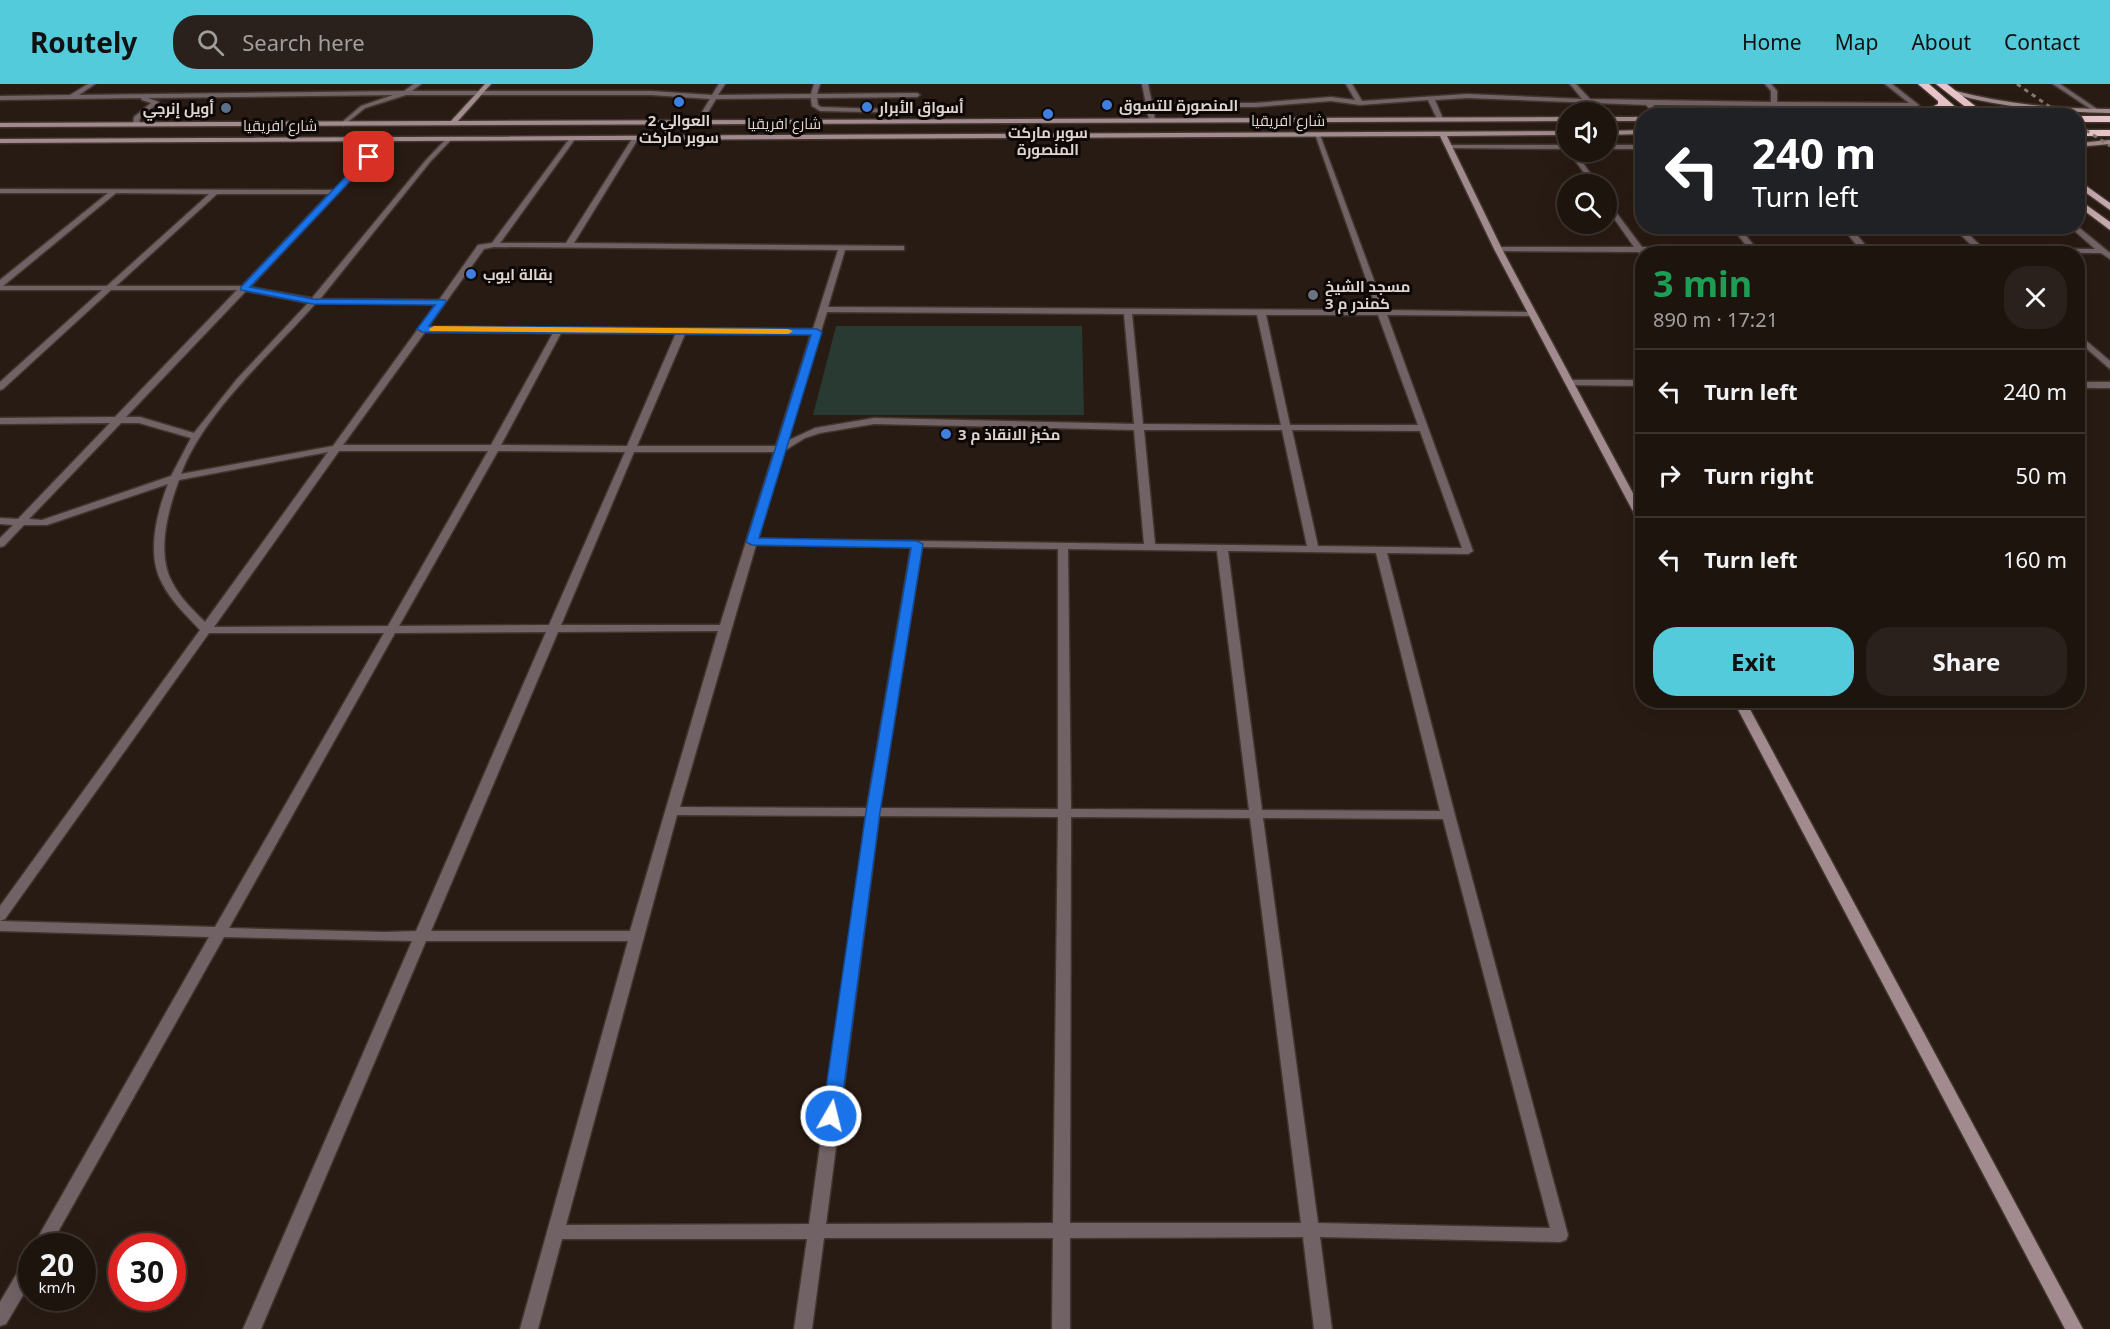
<!DOCTYPE html>
<html lang="en">
<head>
<meta charset="utf-8">
<style>
  :root { --surface:#1e140e; --page:#2b211c; --text:#f1f3f6; --muted:#a19e9e; --line:#3c332e; --accent:#53cbda }
  body { margin:0; font-family:"Noto Sans",Cairo,sans-serif; background:var(--page); color:var(--text); height:100vh; display:flex; flex-direction:column; font-size:22px; white-space:nowrap }
  * { box-sizing:border-box; margin:0 }
  p { font-size:20px; color:var(--muted) }
  .icon { flex:none; width:33px; height:33px; fill:none; stroke:currentColor; stroke-width:2; stroke-linecap:round; stroke-linejoin:round }
  .map { position:relative; flex:1; overflow:hidden }
  .panel { position:absolute; left:1635px; top:162px; width:450px; height:462px; display:flex; flex-direction:column; background:var(--surface); border-radius:24px; box-shadow:0 6px 24px #0002,0 0 0 2px var(--line) }
  .panel>* { flex:none }
  .top-card { position:absolute; left:1635px; top:24px; width:450px; height:126px; border-radius:24px; box-shadow:0 6px 24px #0002,0 0 0 2px var(--line); background:#202124; color:#fff; overflow:hidden }
  .buttons { position:absolute; left:1557px; top:18px; display:grid; gap:12px }
  .buttons a { display:grid; place-items:center; width:60px; height:60px; border-radius:50%; background:var(--surface); box-shadow:0 6px 24px #0002,0 0 0 2px var(--line); font-size:30px }
  .speed { position:absolute; left:18px; top:1149px; display:flex; gap:12px; font-size:30px; font-weight:700; text-align:center }
  .speed>* { display:grid; place-content:center; width:78px; height:78px; border-radius:50%; background:var(--surface); box-shadow:0 6px 24px #0002,0 0 0 2px var(--line); line-height:1 }
  .speed small { font-size:15px; font-weight:400 }
  .speed .limit { border:9px solid #d22; background:#fff; color:#111 }
  .pin { position:absolute; display:grid; place-items:center; width:51px; height:51px; color:#fff; margin:-26px; border-radius:12px; box-shadow:0 3px 9px #0006 }
  .me { position:absolute; width:66px; margin:-33px; rotate:8deg; stroke-linejoin:round; filter:drop-shadow(0 0 4px #0008) }
  .turn { display:flex; align-items:center; gap:21px; height:126px; padding:0 18px; font-size:27px }
  .turn .icon { width:78px; height:78px; stroke-width:2.5 }
  .turn b { display:block; font-size:42px; line-height:51px }
  .round { display:grid; place-items:center; flex:none; width:63px; height:63px; border-radius:24px; background:var(--page) }
  .overview { display:flex; align-items:center; justify-content:space-between; height:102px; padding:0 18px }
  h1 { font-size:36px; font-weight:700; line-height:45px; color:#1e9e55 }
  .action { display:flex; gap:12px; margin-top:auto; padding:12px 18px }
  .action a { flex:1; height:69px; border-radius:24px; background:var(--accent); color:#111; font-size:24px; font-weight:700; line-height:69px; text-align:center }
  .action a+a { background:var(--page); color:var(--text) }
  ul { padding:0; list-style:none }
  li { display:flex; align-items:center; gap:18px; height:84px; padding:0 18px; border-top:2px solid var(--line) }
  li div { flex:1 }
  li b { display:block; font-size:22px }
  li em { font-style:normal }
  header { display:flex; align-items:center; gap:36px; box-sizing:border-box; height:84px; padding:0 30px; background:var(--accent); color:#111 }
  header strong { font-size:28px }
  nav { display:flex; gap:33px; margin-inline-start:auto; font-size:21px }
  .search { width:420px; height:54px; background:var(--page); display:flex; align-items:center; gap:15px; box-sizing:border-box; padding:0 21px; border-radius:24px; color:var(--muted); font-size:22px }
  .map>svg:first-child { display:block }
</style>
</head>
<body>
<header>
<strong>Routely</strong>
<div class="search"><svg class="icon" aria-label="search" viewBox="0 0 24 24"><circle cx="10" cy="10" r="6"/><path d="M15 15l6 6"/></svg>Search here</div>
<nav><a>Home</a><a>Map</a><a>About</a><a>Contact</a></nav>
</header>
<div class="map">
<svg width="2110" height="1245" viewBox="0 0 2110 1245">
  <rect width="100%" height="100%" fill="#281b13"/>
  <path fill="#293a32" d="M836 242H1082L1084 331H813Z"/>
  <g fill="none" stroke-linecap="round" stroke-linejoin="round">
    <defs>
      <g id="street">
        <path d="M88 0H95L79 11 404 7 414 0H421L412 7H651L712 11 719 0H725L718 11 811 10 814 0H820L817 10 917 9 920 11 917 13 817 14 818 21 821 23 914 26 915 27 912 29 820 27 812 22 811 14 716 15 702 38 699 40 696 38 710 15 651 11H406L365 24 343 42 341 41V39L361 22 393 11 148 14 159 18 140 34 139 40 136 42 133 40 134 33 151 19 142 16 141 14 0 16V12L70 11Z"/>
        <path d="M1142 0H1148L1152 19H1255L1331 13 1355 16 1346 0H1352L1362 17 1467 10 1582 15 1570 0H1576L1590 15 1771 18V7L1765 0H1771L1777 7V18L1909 19 1885 0H1892L1919 21 1916 23 1653 21 1663 32H1656L1646 21 1467 14 1435 16 1443 35 1440 37 1437 35 1428 16 1360 21 1331 17 1255 23H1153L1155 36 1152 38 1149 36Z"/>
        <path d="M2053 0H2060L2100 27 2095 28Z"/>
        <path d="M1315 50 1320 51 1385 226 1533 228 1537 230 1533 232 1387 231 1473 467 1468 470 1387 469 1455 731 1568 1151 1566 1156 1560 1158 1320 1153 1332 1245H1314L1303 1153 1070 1154V1245H1052L1053 1154H824L812 1245H794L807 1155H562L538 1245H520L628 857H426L261 1245H243L412 857 224 853 50 1162H33L209 853 0 847V837L215 843 384 549H209L5 835 0 837V822L200 546C186 531 171 517 162 499 146 470 157 428 168 400L47 441H24L4 462 0 463V454L13 441 0 440V434L18 435 110 339 0 340V334L115 333 237 206H111L3 305 0 306V298L102 206H0V196L108 109H0V105L334 106 383 55H387V57L250 203 312 214 426 76 446 55H450V57L430 78 320 215 439 216 478 161 492 159 570 54 575 55 500 159H566L632 55 635 53 638 55 574 159 904 162V166H845L828 223 1377 226ZM116 109 209 110 107 202H3ZM217 110H329L242 202H116ZM494 163 838 166 813 245 428 243 484 165ZM246 207 308 219 237 295 194 349 140 333H126ZM316 219 436 220 333 362 181 390C204 328 272 269 316 219ZM827 228 1124 230 1134 340 874 334 815 344 787 357ZM1132 230 1257 231 1281 341 1143 340ZM1266 231H1378L1418 341H1290ZM425 248 553 249 491 361H343ZM561 249H676L627 362 501 361ZM685 250H811L776 362H637ZM121 339H139L191 354 171 392 42 436 29 435ZM874 340 1134 346 1144 460 758 455 784 367 805 354 820 349ZM1144 346H1282L1307 462 1155 460ZM1292 346 1420 347 1462 464 1318 462ZM339 367H488L388 542 214 543ZM498 367 625 368 549 541 399 542ZM328 368 205 538C193 526 180 514 172 498 156 468 168 426 179 396ZM634 368H774L720 541H561ZM756 461 911 463 867 724 680 723ZM922 463 1058 465V725L880 724ZM1068 465 1217 467 1249 726 1071 725ZM1228 467 1376 469 1440 727 1262 726ZM718 547 630 847H431L558 548ZM546 548 416 847 385 848 229 844 395 549ZM677 731 866 732 809 1140 566 1141ZM879 732 1058 733 1053 1139 826 1140ZM1071 733 1250 734 1301 1139H1070ZM1263 734 1443 735 1550 1144 1318 1139Z"/>
        <path d="M1449 61H1568V65L1447 64V62Z"/>
        <rect x="1606" y="61" width="36" height="4"/>
        <path d="M1569 68H1575L1598 100H1592Z"/>
        <path d="M1606 115 1642 163 1748 164 1731 142H1738L1756 164H1859L1841 142H1849L1868 164H1974L1952 142H1960L1983 164 2095 165 2069 142H2077L2110 169V175L2101 169 1645 168 1647 170H1642V172L1638 168 1498 167 1494 165 1498 163H1634L1606 123Z"/>
        <path d="M2078 250 2110 277V285L2078 257Z"/>
        <path d="M1570 296H1642V302L1567 301V297Z"/>
        <rect x="2078" y="298" width="32" height="6"/>
        <path d="M32 1172V1196L6 1240 0 1242V1218L26 1174Z"/>
      </g>
      <g id="secondary">
        <path d="M485 0H491L458 37 1568 33V37L0 43V39L451 37Z"/>
        <path d="M1952 6C2004 20 2056 25 2110 25V29C2055 28 2003 24 1950 9Z"/>
        <rect x="1606" y="33" width="36" height="4"/>
        <path d="M1642 46V50L1606 51V47Z"/>
        <path d="M1568 47V51L1447 52 1502 165 1642 426V438L1637 435 1494 165 1440 52 0 59V55Z"/>
        <path d="M2110 56V60L2078 63V59Z"/>
        <path d="M1733 616H1745L2083 1245H2065Z"/>
      </g>
      <g id="primary">
        <path d="M2078 96 2110 119V126L2078 103Z"/>
        <path d="M2078 115 2110 138V146L2078 122Z"/>
      </g>
      <g id="highway">
        <path d="M1918 0H1929L1966 32H1956L1946 23 1928 32H1913L1938 20V17Z"/>
        <path d="M1936 0H1947L1988 32H1977Z"/>
        <rect x="2078" y="32" width="32" height="6"/>
        <rect x="2078" y="46" width="32" height="6"/>
      </g>
    </defs>
    <use href="#street" stroke="#41352d" stroke-width="3"/>
    <use href="#secondary" stroke="#41352d" stroke-width="3"/>
    <use href="#primary" stroke="#41352d" stroke-width="3"/>
    <use href="#highway" stroke="#41352d" stroke-width="3"/>
    <use href="#street" fill="#716365" fill-rule="evenodd"/>
    <use href="#secondary" fill="#a18b8e" fill-rule="evenodd"/>
    <use href="#primary" fill="#c6a9ad" fill-rule="evenodd"/>
    <use href="#highway" fill="#e8c5ca" fill-rule="evenodd"/>
    <g stroke="#827771" stroke-width="3" stroke-dasharray="4.5 4.5" stroke-linecap="butt">
      <path d="M2017 0 2063 32"/>
      <path d="M2078 41 2110 62"/>
    </g>
  </g>
  <path fill="#1a73e8" stroke="#114b97" stroke-width="1.5" d="M366 71 373 73 250 203 313 215 445 216 446 218 429 242 817 245 822 248 759 454 917 457 923 460 880 728 840 1032 837 1037 831 1039 824 1037 822 1032 866 728 911 464 752 461 746 458 811 251 422 248 417 245 435 221 313 220 241 206V203Z"/>
  <path fill="#f59e0b" d="M434 242 788 245 793 247 788 250 430 247 429 245Z"/>
  <g fill="#3f7fe0" stroke="#0d0705" stroke-width="2">
    <circle cx="679" cy="18" r="6"/>
    <circle cx="1107" cy="21" r="6"/>
    <circle cx="867" cy="23" r="6"/>
    <circle cx="1048" cy="30" r="6"/>
    <circle cx="471" cy="190" r="6"/>
    <circle cx="946" cy="350" r="6"/>
  </g>
  <circle fill="#5c6f8a" stroke="#0d0705" stroke-width="2" cx="226" cy="24" r="6"/>
  <circle fill="#6b7280" stroke="#0d0705" stroke-width="2" cx="1313" cy="211" r="6"/>
  <g text-anchor="middle" dominant-baseline="central" stroke-width="6" stroke-linejoin="round" paint-order="stroke">
    <g font-size="15" font-weight="bold" fill="#ded5d0" stroke="#0d0705" text-anchor="start">
      <text x="1119" y="21">المنصورة للتسوق</text>
      <text x="879" y="23">أسواق الأبرار</text>
      <text x="214" y="24" text-anchor="end">أويل إنرجي</text>
      <text x="679" y="36" text-anchor="middle">العوالي 2<tspan x="679" dy="17">سوبر ماركت</tspan></text>
      <text x="1048" y="48" text-anchor="middle">سوبر ماركت<tspan x="1048" dy="17">المنصورة</tspan></text>
      <text x="483" y="190">بقالة ايوب</text>
      <text x="1325" y="202">مسجد الشيخ<tspan x="1325" dy="17">كمندر م 3</tspan></text>
      <text x="958" y="350">مخبز الانقاذ م 3</text>
    </g>
    <g font-size="15" fill="#ded5d0" stroke="#0d0705">
      <text x="1288" y="36">شارع افريقيا</text>
      <text x="784" y="39">شارع افريقيا</text>
      <text x="280" y="41">شارع افريقيا</text>
    </g>
  </g>
</svg>
<div class="buttons">
<a><svg class="icon" aria-label="sound" viewBox="0 0 24 24"><path d="M4 9h4l5-4v14l-5-4H4zM17 9q2 3 0 6"/></svg></a>
<a><svg class="icon" aria-label="search" viewBox="0 0 24 24"><circle cx="10" cy="10" r="6"/><path d="M15 15l6 6"/></svg></a>
</div>
<div class="speed"><div>20<small>km/h</small></div><div class="limit">30</div></div>
<div class="pin" style="left:369px;top:73px;background:#d93025"><svg class="icon" aria-label="arrive" viewBox="0 0 24 24"><path d="M6 21V4h12l-3 4 3 4H6"/></svg></div>
<svg class="me" style="left:831px;top:1032px" viewBox="-20 -20 40 40"><circle r="17" fill="#1a73e8" stroke="#fff" stroke-width="3"/><path d="M0-11L8 9 0 5-8 9z" fill="#fff"/></svg>
<div class="top-card">
<div class="turn"><svg class="icon" aria-label="left" viewBox="0 0 24 24"><path d="M17 20v-9H6M10 6l-5 5 5 5"/></svg><div><b>240 m</b>Turn left</div></div>
</div>
<section class="panel">
<div class="overview"><div><h1>3 min</h1><p>890 m · 17:21</p></div><a class="round"><svg class="icon" aria-label="close" viewBox="0 0 24 24"><path d="M6 6l12 12M18 6L6 18"/></svg></a></div>
<ul>
<li><svg class="icon" aria-label="left" viewBox="0 0 24 24"><path d="M17 20v-9H6M10 6l-5 5 5 5"/></svg><div><b>Turn left</b></div><em>240 m</em></li>
<li><svg class="icon" aria-label="right" viewBox="0 0 24 24"><path d="M7 20v-9h11M14 6l5 5-5 5"/></svg><div><b>Turn right</b></div><em>50 m</em></li>
<li><svg class="icon" aria-label="left" viewBox="0 0 24 24"><path d="M17 20v-9H6M10 6l-5 5 5 5"/></svg><div><b>Turn left</b></div><em>160 m</em></li>
</ul>
<div class="action"><a>Exit</a><a>Share</a></div>
</section>
</div>
</body>
</html>
